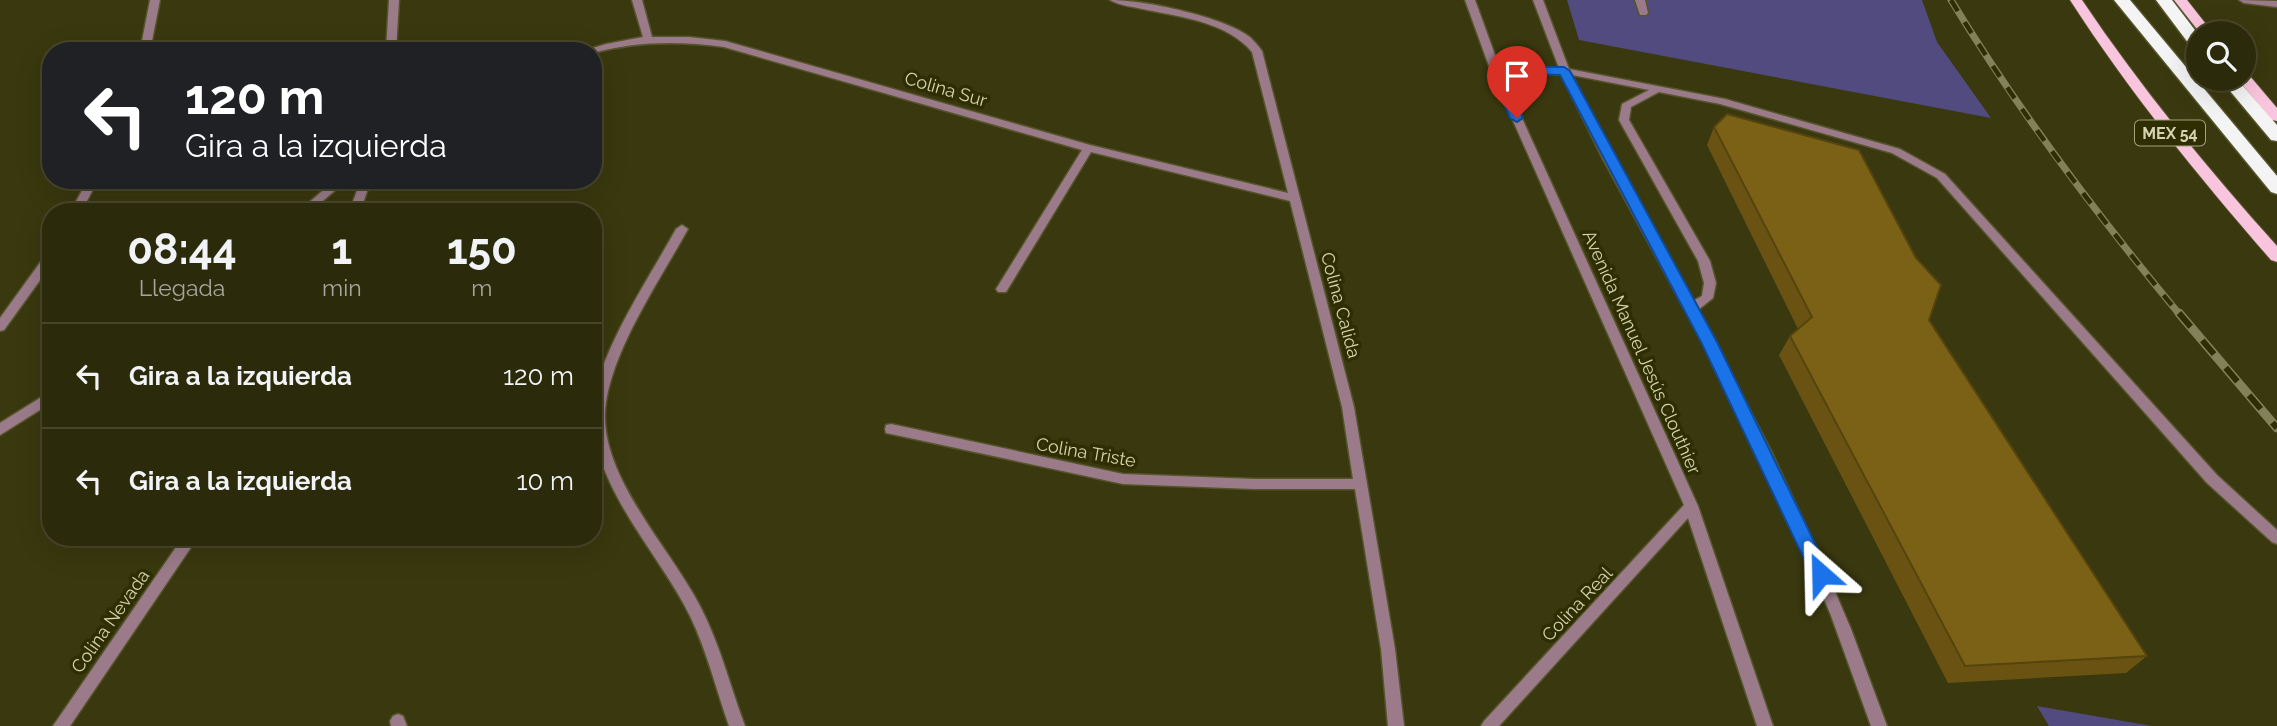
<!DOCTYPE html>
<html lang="es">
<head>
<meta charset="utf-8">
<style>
  :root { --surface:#2b2a0a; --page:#373618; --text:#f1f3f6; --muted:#a6a79c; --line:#47462b }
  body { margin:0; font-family:Raleway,sans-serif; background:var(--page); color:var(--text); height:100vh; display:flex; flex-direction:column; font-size:26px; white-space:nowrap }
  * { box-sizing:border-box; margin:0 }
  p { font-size:23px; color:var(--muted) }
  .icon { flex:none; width:38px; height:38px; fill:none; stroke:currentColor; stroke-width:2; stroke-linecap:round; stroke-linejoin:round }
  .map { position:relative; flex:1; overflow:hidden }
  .panel { position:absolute; left:42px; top:203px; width:560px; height:343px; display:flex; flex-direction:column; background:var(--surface); border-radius:28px; box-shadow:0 7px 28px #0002,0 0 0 2px var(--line) }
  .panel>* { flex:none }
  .hud { position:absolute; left:42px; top:42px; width:560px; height:147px; border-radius:28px; box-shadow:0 7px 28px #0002,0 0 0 2px var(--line); background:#202124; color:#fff; overflow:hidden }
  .tools { position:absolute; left:2186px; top:21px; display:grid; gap:14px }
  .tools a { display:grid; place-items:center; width:70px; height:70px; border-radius:50%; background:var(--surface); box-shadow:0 7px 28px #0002,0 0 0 2px var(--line); font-size:35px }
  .pin { position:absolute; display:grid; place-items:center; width:60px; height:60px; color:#fff; margin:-72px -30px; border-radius:50% 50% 50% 0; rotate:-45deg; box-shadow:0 0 7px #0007 }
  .pin .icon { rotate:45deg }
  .me { position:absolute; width:77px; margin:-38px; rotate:335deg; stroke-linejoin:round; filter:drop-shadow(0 0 5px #0008) }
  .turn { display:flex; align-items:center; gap:24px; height:147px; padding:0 28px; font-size:32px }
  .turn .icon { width:91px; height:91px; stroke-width:2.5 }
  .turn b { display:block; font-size:49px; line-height:60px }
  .eta { display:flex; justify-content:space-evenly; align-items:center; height:119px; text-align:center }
  .eta b { font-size:42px; font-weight:700; line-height:49px }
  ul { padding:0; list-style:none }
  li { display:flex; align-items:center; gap:21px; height:105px; padding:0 28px; border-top:2px solid var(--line) }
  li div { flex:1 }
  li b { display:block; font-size:26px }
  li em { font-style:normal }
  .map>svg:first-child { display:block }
</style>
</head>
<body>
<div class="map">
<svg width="2277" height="726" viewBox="0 0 2277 726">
  <rect width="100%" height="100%" fill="#39380e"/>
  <g fill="#524b7f">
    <path d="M1567 0H1922L1937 42 1991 118 1579 40Z"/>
    <path d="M2037 706 2152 726H2049Z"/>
  </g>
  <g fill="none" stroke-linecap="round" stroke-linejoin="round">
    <defs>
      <g id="minor">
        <path d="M150 0H160L150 51H140Z"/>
        <path d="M389 0H399L396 51H386Z"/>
        <path d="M632 0H642L652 37H689L725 41 1090 145 1288 193 1252 52C1228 23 1183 17 1147 10 1135 7 1120 6 1110 0 1144 0 1226 17 1251 38 1255 42 1259 47 1262 51L1354 407 1395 649 1404 726H1388L1381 649 1355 489H1254L1123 484 891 434 886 433 885 429 886 425 891 424 1123 474 1254 479H1353L1342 407 1290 201 1091 152 1006 292H998L996 289 998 286 1082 150 724 47C679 41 637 41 593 53V51H583L606 44 643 37Z"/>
        <path d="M1465 0H1475L1499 66 1559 68 1533 0H1543L1569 69 1725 99 1900 149 1945 174 2217 475 2277 530V544L2272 542 2207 483 1937 178 1892 153 1720 104 1659 92 1631 107 1629 120 1710 261 1716 283 1713 298 1698 310 1772 453 1822 561 1851 629 1887 726H1871L1830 613 1776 489 1705 347 1603 159 1561 74 1501 72 1698 506 1773 726H1757L1688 518 1499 726H1481L1484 721 1684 505 1490 69ZM1572 75 1649 90 1622 104 1619 120 1698 261 1704 283 1702 296 1693 301 1614 159Z"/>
        <path d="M1635 0H1645L1648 13 1646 15H1640Z"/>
        <path d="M2239 0 2277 1V7L2244 3Z"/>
        <path d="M88 180H98L81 212H70Z"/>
        <path d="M335 180H347L310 212H298Z"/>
        <path d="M361 180H371L360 212H349Z"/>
        <path d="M682 225 688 229C660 280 615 345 606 402 595 472 670 547 700 606 720 644 730 686 745 726H729C716 689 707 651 690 616 658 550 584 479 594 401 600 350 651 275 676 229Z"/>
        <path d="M51 252V265L4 330 0 331V318L47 253Z"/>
        <path d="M51 391V403L0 435V423Z"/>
        <path d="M183 537H198L70 726H53Z"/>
        <path d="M398 714 403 716 407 726H391L390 721 393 716Z"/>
      </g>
      <g id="major">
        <path d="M2070 0H2082C2141 88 2207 168 2277 246V262L2271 260C2199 177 2130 93 2070 0Z"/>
        <path d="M2174 0H2187L2213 33H2200Z"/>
        <path d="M2244 74 2249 75 2277 108V121L2272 120 2239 81 2238 79H2244Z"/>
      </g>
      <g id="highway">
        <path d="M2114 0H2130L2277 176V194L2271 192Z"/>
        <path d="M2156 0H2172L2198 34V50L2192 48Z"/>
        <path d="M2220 79H2237L2277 125V141L2271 140Z"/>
      </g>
    </defs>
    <use href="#minor" stroke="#55542b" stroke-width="3"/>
    <use href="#major" stroke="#55542b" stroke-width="2"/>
    <use href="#highway" stroke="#55542b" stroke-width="3"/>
    <use href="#minor" fill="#9b7b8a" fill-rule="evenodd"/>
    <use href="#major" fill="#f9c4dd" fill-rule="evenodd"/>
    <use href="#highway" fill="#f4f4f4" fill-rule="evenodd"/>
    <defs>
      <path id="rail-far1" d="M1951 0C2019 112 2097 215 2180 315"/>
      <path id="rail" d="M2179 313 2277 428"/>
    </defs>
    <use href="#rail-far1" stroke="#81815a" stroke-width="7"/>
    <use href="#rail" stroke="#81815a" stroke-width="9"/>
    <use href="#rail-far1" stroke="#2f2e03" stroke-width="4.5" stroke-dasharray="13" stroke-linecap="butt"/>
    <use href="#rail" stroke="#2f2e03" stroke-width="6" stroke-dasharray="18" stroke-linecap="butt"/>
  </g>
  <path fill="#6a5312" d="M1714 127 1929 320 2147 656 2126 673 1948 683 1779 355 1790 336 1798 329 1707 145Z"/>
  <path fill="#7b6115" stroke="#56440f" stroke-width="2" d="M1727 114 1859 150 1916 258 1941 285 1929 320 2147 656 1965 666 1790 336 1812 317 1714 127Z"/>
  <path fill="#1a73e8" stroke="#114b97" stroke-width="2" d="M1495 66 1564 67 1570 71 1717 342 1830 574 1827 580H1814L1701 342 1560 75 1503 73 1523 118 1517 122 1510 118 1489 69Z"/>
  <g text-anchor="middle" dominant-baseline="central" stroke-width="7" stroke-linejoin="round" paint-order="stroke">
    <rect fill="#2f2e03" stroke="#a2a27b" stroke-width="2" x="2135" y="120.5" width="70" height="25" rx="5"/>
    <g font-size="16" font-weight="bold" fill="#d3d4af">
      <text x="2170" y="133">MEX 54</text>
    </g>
    <g font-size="18" fill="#d3d4af" stroke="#2f2e03">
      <text transform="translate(946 89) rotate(16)">Colina Sur</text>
      <text transform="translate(1341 305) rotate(75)">Colina Calida</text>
      <text transform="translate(1642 352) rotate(66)">Avenida Manuel Jesús Clouthier</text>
      <text transform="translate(1086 452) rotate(10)">Colina Triste</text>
      <text transform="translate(1577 604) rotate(-47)">Colina Real</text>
      <text transform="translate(110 621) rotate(-55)">Colina Nevada</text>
    </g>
  </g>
</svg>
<div class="tools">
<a><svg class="icon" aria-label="search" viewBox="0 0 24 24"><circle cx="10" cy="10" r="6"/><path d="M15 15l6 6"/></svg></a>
</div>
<div class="pin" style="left:1517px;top:118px;background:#d93025"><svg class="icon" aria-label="arrive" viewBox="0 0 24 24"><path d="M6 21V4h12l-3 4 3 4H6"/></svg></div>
<svg class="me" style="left:1821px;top:574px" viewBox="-20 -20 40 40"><path d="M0-17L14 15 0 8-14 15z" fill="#1a73e8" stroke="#fff" stroke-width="4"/></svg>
<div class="hud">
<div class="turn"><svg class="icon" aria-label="left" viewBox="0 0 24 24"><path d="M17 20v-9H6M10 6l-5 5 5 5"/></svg><div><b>120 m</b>Gira a la izquierda</div></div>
</div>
<section class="panel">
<div class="eta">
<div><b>08:44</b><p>Llegada</p></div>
<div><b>1</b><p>min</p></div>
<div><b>150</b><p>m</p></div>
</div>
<ul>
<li><svg class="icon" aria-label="left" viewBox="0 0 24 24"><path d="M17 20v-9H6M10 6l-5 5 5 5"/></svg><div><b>Gira a la izquierda</b></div><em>120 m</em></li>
<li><svg class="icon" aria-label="left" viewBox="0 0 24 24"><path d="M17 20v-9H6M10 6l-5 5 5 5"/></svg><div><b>Gira a la izquierda</b></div><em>10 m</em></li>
</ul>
</section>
</div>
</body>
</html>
